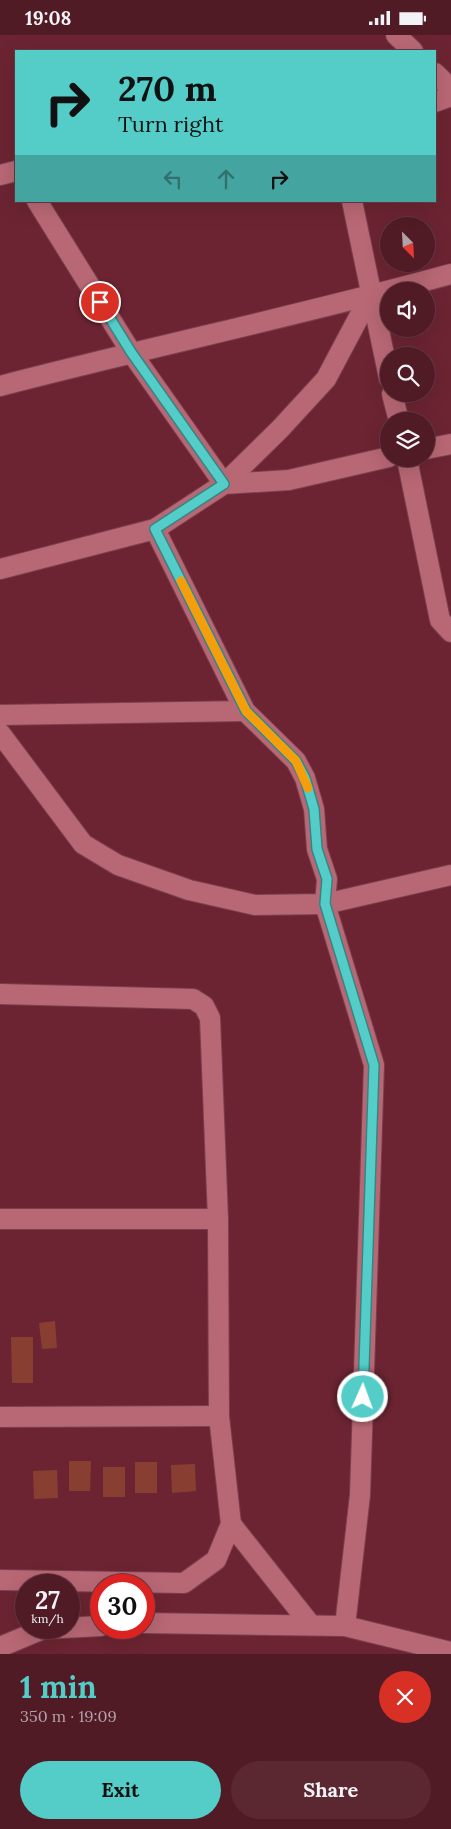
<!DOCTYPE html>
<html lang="en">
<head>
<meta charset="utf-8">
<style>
  :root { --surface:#511b26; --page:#5b2832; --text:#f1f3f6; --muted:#b4a1a7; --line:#673943; --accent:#54cdc9 }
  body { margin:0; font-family:Lora,serif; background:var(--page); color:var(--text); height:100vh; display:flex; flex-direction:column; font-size:19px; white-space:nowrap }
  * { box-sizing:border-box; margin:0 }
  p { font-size:16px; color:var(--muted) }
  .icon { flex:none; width:28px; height:28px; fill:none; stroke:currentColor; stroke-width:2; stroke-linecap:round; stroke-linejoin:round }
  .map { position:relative; height:1619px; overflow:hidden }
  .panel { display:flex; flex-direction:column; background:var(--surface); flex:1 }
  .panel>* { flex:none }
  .guide { position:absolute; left:15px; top:15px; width:421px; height:152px; border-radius:0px; box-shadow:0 5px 20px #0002,0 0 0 1px var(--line); background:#54cdc9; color:#111; overflow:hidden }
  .needle { width:32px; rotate:156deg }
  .tools { position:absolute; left:380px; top:182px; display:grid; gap:10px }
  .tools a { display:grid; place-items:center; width:55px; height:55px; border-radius:50%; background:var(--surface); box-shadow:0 5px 20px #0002,0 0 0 1px var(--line); font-size:25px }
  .speed { position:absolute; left:15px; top:1539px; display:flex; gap:10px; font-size:25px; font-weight:700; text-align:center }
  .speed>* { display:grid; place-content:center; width:65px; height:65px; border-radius:50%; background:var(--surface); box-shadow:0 5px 20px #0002,0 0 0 1px var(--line); line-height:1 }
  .speed small { font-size:12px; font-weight:400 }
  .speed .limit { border:8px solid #d22; background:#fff; color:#111 }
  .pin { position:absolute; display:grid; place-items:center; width:42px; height:42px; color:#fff; margin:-21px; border:2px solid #fff; border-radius:50%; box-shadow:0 1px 5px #0007 }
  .me { position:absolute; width:55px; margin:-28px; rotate:2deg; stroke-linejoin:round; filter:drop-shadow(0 0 4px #0008) }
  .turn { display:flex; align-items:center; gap:18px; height:105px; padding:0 20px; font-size:22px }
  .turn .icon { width:65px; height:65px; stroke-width:2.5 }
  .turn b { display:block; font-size:35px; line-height:42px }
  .lanes { display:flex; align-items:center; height:48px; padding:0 20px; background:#0003; justify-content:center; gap:25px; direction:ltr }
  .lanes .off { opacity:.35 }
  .round { display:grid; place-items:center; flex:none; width:52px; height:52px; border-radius:26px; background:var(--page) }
  .overview { display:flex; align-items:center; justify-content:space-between; height:85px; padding:0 20px }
  h1 { font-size:30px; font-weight:700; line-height:38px; color:var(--accent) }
  .cta { display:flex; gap:10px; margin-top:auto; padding:10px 20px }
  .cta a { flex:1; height:58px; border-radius:30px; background:var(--accent); color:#111; font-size:20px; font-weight:700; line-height:58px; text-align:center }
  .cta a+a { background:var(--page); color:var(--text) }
  .status { display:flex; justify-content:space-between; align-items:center; height:35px; padding:0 25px; background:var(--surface); direction:ltr }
  .status svg { height:14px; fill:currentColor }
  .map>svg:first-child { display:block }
</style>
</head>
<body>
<div class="status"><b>19:08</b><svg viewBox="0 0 49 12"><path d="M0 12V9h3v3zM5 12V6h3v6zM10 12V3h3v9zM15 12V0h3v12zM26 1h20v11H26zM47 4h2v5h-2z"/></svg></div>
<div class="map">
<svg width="451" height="1619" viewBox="0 0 451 1619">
  <rect width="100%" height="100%" fill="#6c2432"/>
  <g fill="#883f32">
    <path d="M55 1286 57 1313 42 1314 39 1288Z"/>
    <path d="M11 1302H33V1348H12Z"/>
    <path d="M69 1426H91L90 1456H69Z"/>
    <rect x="135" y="1427" width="22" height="31"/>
    <path d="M195 1429 196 1456 172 1458 171 1430Z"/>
    <rect x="103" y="1432" width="22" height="30"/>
    <path d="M57 1435 58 1463 34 1464 33 1436Z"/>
  </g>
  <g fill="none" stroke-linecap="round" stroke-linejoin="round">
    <defs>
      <g id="street">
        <path d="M396 0 413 16"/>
        <path d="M435 38 451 54"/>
        <path d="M435 67 451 61"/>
        <path d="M0 140 16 136"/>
        <path d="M37 166 131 317 224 449 280 394 326 344 370 261"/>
        <path d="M352 166 389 343"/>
        <path d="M0 351C150 312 302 280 451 239"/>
        <path d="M392 359 399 386"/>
        <path d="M426 414 451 409"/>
        <path d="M407 424 440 585 451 597"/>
        <path d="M155 494 245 676 296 726 305 743 314 774 317 814 327 844 325 869 374 1030 360 1460 345 1591"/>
        <path d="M0 534 155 494 224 449 289 445 389 422"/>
        <path d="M0 680 245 676"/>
        <path d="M0 698 83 809 118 830 189 855 255 870 325 869 451 840"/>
        <path d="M0 959 193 964 204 971 210 983 218 1184"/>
        <path d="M0 1184H218L219 1381 231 1489 216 1525 184 1548 0 1545"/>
        <path d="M0 1382 219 1381"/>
        <path d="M231 1489 310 1589"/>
        <path d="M144 1588 345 1591 451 1617"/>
        <path d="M0 1612 43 1594 101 1591"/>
      </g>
    </defs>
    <use href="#street" stroke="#7a3f50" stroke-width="22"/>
    <use href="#street" stroke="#b86874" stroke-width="20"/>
  </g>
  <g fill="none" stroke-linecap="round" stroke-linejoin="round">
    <defs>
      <path id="route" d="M100 267 131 317 224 449 155 494 246 676 296 726 305 743 314 774 317 814 327 844 325 869 374 1030 363 1362"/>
    </defs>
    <use href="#route" stroke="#378583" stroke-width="12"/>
    <use href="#route" stroke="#54cdc9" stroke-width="9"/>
    <path stroke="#f59e0b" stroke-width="9" d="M181 546 246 676 296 726 308 753"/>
  </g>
</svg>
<div class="tools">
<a><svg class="needle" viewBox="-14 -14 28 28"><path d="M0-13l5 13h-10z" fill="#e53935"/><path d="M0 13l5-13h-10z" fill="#b4a1a7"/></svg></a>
<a><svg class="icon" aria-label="sound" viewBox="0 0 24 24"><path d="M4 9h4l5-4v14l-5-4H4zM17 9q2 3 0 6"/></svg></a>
<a><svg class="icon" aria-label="search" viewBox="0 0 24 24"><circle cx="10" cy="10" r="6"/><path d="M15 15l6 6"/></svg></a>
<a><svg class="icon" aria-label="layers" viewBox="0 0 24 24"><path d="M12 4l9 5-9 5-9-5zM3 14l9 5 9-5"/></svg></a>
</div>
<div class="speed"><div>27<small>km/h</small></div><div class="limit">30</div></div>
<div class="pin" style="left:100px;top:267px;background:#d93025"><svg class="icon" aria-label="arrive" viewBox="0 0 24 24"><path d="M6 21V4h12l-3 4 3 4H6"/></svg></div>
<svg class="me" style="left:363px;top:1362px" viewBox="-20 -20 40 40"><circle r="17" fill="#54cdc9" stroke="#fff" stroke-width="3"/><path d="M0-11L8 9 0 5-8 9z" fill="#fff"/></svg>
<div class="guide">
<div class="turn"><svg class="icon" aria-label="right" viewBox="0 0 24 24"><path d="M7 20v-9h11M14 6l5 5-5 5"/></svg><div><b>270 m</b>Turn right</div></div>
<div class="lanes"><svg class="icon off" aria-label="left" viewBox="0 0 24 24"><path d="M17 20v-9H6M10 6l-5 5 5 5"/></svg><svg class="icon off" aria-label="ahead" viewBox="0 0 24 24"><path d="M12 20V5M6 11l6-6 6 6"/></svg><svg class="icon" aria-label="right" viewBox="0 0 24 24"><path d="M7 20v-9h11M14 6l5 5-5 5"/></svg></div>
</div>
</div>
<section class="panel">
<div class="overview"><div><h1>1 min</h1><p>350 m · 19:09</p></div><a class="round" style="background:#d93025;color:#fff"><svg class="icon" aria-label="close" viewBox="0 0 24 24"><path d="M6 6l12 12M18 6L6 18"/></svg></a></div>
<div class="cta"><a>Exit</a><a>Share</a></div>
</section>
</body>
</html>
